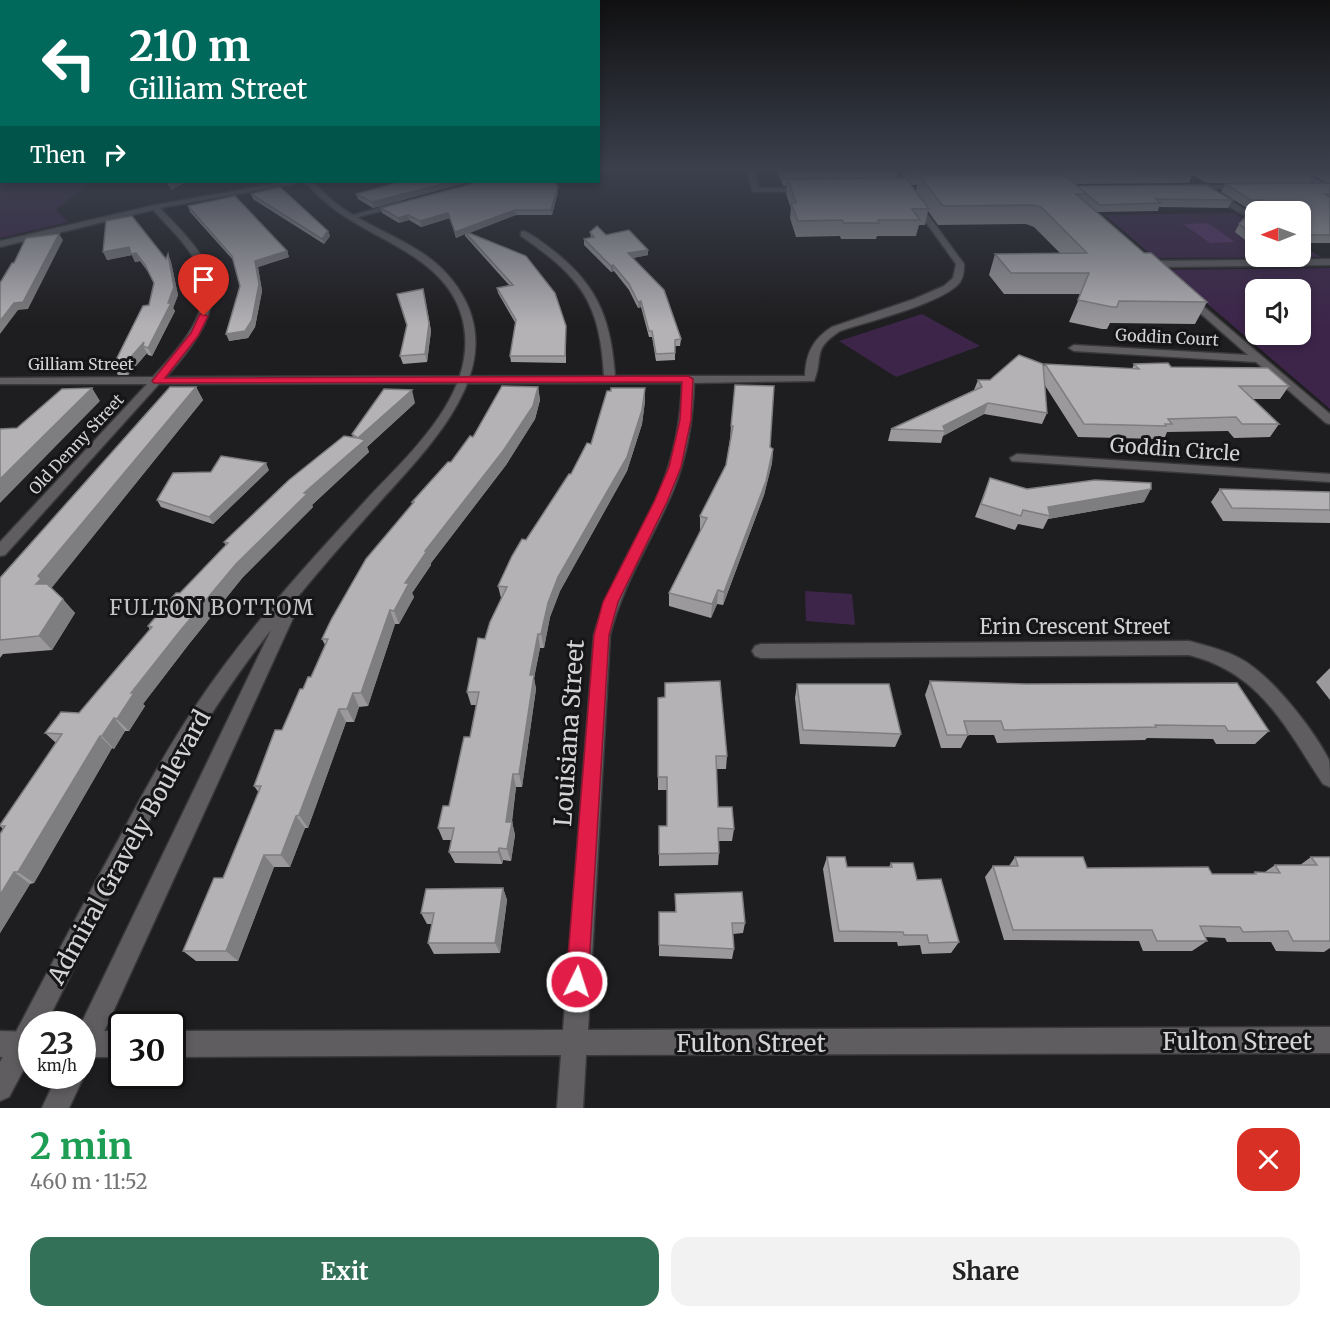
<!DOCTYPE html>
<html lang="en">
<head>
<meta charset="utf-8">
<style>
  :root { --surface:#fff; --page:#f2f2f2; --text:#222; --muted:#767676; --accent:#337259 }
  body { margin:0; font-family:Merriweather,serif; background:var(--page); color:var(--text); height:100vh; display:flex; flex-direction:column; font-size:22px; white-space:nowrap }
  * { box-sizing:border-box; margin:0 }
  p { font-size:20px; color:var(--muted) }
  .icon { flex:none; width:33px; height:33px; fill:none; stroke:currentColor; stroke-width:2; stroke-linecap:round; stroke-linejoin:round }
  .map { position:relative; height:1108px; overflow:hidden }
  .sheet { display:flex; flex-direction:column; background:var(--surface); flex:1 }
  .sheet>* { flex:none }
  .banner { position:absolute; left:0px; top:0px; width:600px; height:183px; box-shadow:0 3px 9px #0003; background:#00695c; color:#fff; overflow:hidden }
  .needle { width:39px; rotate:269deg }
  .buttons { position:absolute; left:1245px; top:201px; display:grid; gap:12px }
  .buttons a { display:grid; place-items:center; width:66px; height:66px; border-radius:12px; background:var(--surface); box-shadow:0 3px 9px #0003; font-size:30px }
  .speed { position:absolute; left:18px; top:1011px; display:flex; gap:12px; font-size:30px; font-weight:700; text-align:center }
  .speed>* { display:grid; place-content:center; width:78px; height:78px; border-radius:50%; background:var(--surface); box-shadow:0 3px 9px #0003; line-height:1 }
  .speed small { font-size:15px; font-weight:400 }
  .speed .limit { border:3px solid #111; border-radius:9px; background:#fff; color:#111 }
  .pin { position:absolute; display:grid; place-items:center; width:51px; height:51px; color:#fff; margin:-62px -26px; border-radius:50% 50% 50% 0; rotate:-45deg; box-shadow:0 0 6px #0007 }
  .pin .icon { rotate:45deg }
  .me { position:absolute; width:66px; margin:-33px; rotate:4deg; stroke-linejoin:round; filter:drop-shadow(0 0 4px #0008) }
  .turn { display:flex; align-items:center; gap:21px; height:126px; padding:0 30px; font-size:27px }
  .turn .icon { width:78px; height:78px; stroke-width:2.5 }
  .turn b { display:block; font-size:42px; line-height:51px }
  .then { display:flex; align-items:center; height:57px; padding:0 30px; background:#0003; gap:12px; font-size:22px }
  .round { display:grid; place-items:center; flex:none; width:63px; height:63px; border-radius:18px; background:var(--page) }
  .headline { display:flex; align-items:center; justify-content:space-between; height:102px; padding:0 30px }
  h1 { font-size:36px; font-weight:700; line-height:45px; color:#1e9e55 }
  .action { display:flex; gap:12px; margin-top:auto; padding:12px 30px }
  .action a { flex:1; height:69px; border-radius:18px; background:var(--accent); color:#fff; font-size:24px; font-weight:700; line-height:69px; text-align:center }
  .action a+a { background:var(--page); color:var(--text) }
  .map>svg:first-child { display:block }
</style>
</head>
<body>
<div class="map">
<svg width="1330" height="1108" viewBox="0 0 1330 1108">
  <rect width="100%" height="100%" fill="#1e1d1f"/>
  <g fill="#3d254a" fill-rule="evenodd">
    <path d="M0 171 2 182H91L56 210 69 222 0 238Z"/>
    <path d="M1235 213 1255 226 1256 256H1300L1301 245 1321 257 1155 258 1105 215Z"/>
    <path d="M1330 268V409L1168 270ZM1256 290H1300V334H1256Z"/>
    <path d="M922 314 980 346 896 377 839 341Z"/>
    <path d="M805 591 852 594 855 625 806 621Z"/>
  </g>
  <path fill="#5b346f" d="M1208 223 1235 242 1210 243 1183 224Z"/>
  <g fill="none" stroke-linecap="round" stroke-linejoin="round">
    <defs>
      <g id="minor">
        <path d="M747 171H754L759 188H805L809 190 805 192H753Z"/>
        <path d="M889 171H896L964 264C964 270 964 276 960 282 945 303 866 322 840 331 811 350 824 356 814 381L694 383C693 420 687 457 673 491 652 540 623 583 610 635L588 1030 1330 1027V1053L586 1055 583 1108H557L561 1055 172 1057V1031L563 1030 594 635C608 582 639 539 660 490 674 456 681 419 682 383L159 384 5 555 0 556V542L147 384H0V378L153 377C176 352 212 314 202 277 195 251 170 229 153 210L0 247V241L155 205 284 182H296L293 184 160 208C176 225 194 242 205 262 228 304 193 347 166 377L604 376C600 302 581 277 521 236V232L524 231C535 236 546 245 555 252 599 287 611 321 615 376H805C806 353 813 339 832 327L914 299 944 286 953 278 956 264Z"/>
        <path d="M1192 185H1243L1247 187 1243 189H1189Z"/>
        <path d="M1212 193H1218L1256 216V222L1212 197Z"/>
        <path d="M401 201 405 203 404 205 351 219 347 217Z"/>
        <path d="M1330 259V265L1149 267 1145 264 1149 261Z"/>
        <path d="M1184 295H1190L1330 414V424L1326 423 1256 362 1074 351 1069 348 1074 345 1248 355 1184 299Z"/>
        <path d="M1017 454 1330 474V482L1012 461 1010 458Z"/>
        <path d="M1189 641C1207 646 1225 650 1241 659 1271 675 1314 730 1329 760 1330 767 1330 779 1330 787L1323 784C1285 727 1261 673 1189 655L761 658 755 656 752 651 755 646 761 644Z"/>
        <path d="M0 1031 32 1032V1056L0 1057Z"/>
        <rect x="82" y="1031" width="40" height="26"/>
      </g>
      <g id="tertiary">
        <path d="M305 182H313C326 195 338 207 355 216 385 234 423 247 447 274 521 357 434 442 378 504 350 535 322 567 295 600L299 605 91 1060 82 1063 81 1024 271 630C177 749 114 889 46 1024H32V1054L9 1097 0 1101V1062C40 987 79 911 120 837 143 793 167 749 195 707 226 660 263 615 300 573 322 548 345 523 367 499 411 452 479 393 463 321 450 264 391 246 347 218 331 208 318 196 305 182Z"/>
        <path d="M82 1073 84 1076 69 1108H42L57 1076H82Z"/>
      </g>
      <path id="primary" d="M1292 171H1301L1330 186V191Z"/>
    </defs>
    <use href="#minor" stroke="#39383a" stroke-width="3"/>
    <use href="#tertiary" stroke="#39383a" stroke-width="3"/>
    <use href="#primary" stroke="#39383a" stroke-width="3"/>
    <use href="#minor" fill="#5f5d60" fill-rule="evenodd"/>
    <use href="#tertiary" fill="#5f5d60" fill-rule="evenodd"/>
    <use href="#primary" fill="#a075b6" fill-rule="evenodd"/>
  </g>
  <g fill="#9b999c" fill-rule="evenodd">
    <path d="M777 171H894L898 177V178H904L899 171H1045L1050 175H1054L1048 171H1185L1192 175 1189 183 1075 184 1077 186 1232 200 1228 208 1159 207 1158 211 1097 212 1144 253 1207 302 1195 324 1110 323 1107 329H1102L1069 322 1081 294H1004L989 275 995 254 1060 253 1034 227 1026 224 938 225 928 211 925 225H919L916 236H877L876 239H841L840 236 796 237 790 218 791 208 786 194 787 186H783ZM911 185H917L916 191Z"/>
    <path d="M1186 171H1330V243H1300V212H1256V243H1249L1235 232 1239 224 1254 212 1256 208H1247L1221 192 1225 184 1328 183 1314 176 1310 183H1207Z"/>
    <path d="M146 182H185L172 190 166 182Z"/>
    <path d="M400 182H469L373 208 358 199 356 194Z"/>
    <path d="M558 192 552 215H516L469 233 566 326V363L511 362 510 356 516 324 498 293 497 288 509 285 465 236V234L456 238 450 218 421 227 409 220 399 223 382 213 381 208Z"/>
    <path d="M251 194 328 231 330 236 324 244 253 199Z"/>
    <path d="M188 206 287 251 289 257 258 267 262 291 255 327 248 338 229 341 240 286 234 261 190 212Z"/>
    <path d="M106 221 166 259 168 254 171 262 178 295 173 308 175 311 152 356 148 355 147 353 128 375H118L113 366 149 305 154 283 149 273 140 261 135 262 132 255 107 260Z"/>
    <path d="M590 232 606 235 648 250V255L633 258 681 339 680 346H675V360L656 361 652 337H649L641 307 638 308 629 290 614 271 611 272 584 245V239L591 238Z"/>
    <path d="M397 294 425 297 431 331 427 362 403 364 400 356 407 326Z"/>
    <path d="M1045 364 1132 369 1134 364 1171 367 1289 386 1280 399H1253L1279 424 1270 437 1234 438 1228 431 1167 432 1165 437H1160L1159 439 1078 437 1044 384 1047 413 1042 424 984 414 943 436 941 443 888 441 891 429 974 390 978 380H990L1043 369Z"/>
    <path d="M735 385 770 447 773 449 772 463 764 495 723 605 717 604 711 618 669 606V593L701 530H700V516L726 465 730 439 731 426Z"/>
    <path d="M196 387 203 400 51 588 75 613 52 650 3 654 0 658V578Z"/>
    <path d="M538 387 540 400 535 419 506 465 431 563V565L412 593 414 597 399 624H395L368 706 359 707 354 722H346L308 828H305L290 867H274L238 961H196L183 951 223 878 259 793 254 786 303 689 311 677 325 645 322 639 412 504V502L451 462 473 437Z"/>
    <path d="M645 388V401L642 424 627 471 560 591 550 617 544 648H540L534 678 536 689 522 787H516L512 822 515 835 511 861 503 860 502 864 455 863 449 852 452 840H443L438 828 449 806 470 737 476 705H471L467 692 485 639 501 598 498 586 526 540 571 474 591 444Z"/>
    <path d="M415 403 367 447 369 452 312 505 313 507 243 577 189 644 143 704 145 706 129 731H125L114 749 112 748 34 883 30 884 0 933 3 829 0 826V825L56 743 45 733 79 713 150 630 148 626 226 546 224 542 353 437 352 434Z"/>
    <path d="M269 470 213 524 161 507 157 500Z"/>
    <path d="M990 478 1027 489 1144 502 1048 519 1043 529 1018 524 1015 530 975 517Z"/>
    <path d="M1220 489 1330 492V523L1223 521 1211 502Z"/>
    <path d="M1330 668V700L1316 682Z"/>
    <path d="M930 681 1269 731 1255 744H1216L1213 739 1147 738 1145 740 997 743 994 735H968L961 748H941L925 695Z"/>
    <path d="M797 684 901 734 895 747 800 744 795 698Z"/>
    <path d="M658 698 727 756 726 769H716L718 807 734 829 732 841H719V853L718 865 659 866V826H667V790H658Z"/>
    <path d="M827 857 847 867H889L891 863 917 880 959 942 951 953 922 954 920 945 898 946 897 942H834L823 869Z"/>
    <path d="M1015 857 1087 868 1212 874H1253L1255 872H1265L1275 865H1300L1311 857H1330V948L1324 952 1276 951 1271 942H1227L1225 938 1205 937 1207 941 1192 951H1143L1139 941 1004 940 985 877 993 866H1009Z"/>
    <path d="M503 888 507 900 500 953 434 954 428 943 432 924H427L421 913Z"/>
    <path d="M675 894 745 923 743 933 733 934 734 949 732 959 659 956V912H675Z"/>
  </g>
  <g fill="#7e7d7f">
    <path d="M169 182H185L172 190Z"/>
    <path d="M450 182H469L373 208 372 202Z"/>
    <path d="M558 187V192L552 215 551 210Z"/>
    <path d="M515 210 516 215 467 234 464 231 465 234 456 238 455 232Z"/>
    <path d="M448 213 450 218 421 227 420 221Z"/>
    <path d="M408 215 409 220 399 223 398 218Z"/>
    <path d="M328 231 330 236 324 244 322 239Z"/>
    <path d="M59 234 63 240 28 309 18 310 0 334V321Z"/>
    <path d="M129 247 136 253 140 261 135 262 132 255 107 260 103 252Z"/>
    <path d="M648 250V255L628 259V253Z"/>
    <path d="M287 251 289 257 258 267 262 291 255 327 248 338 229 341 226 334 255 261Z"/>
    <path d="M168 254 171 262 178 295 173 308 175 311 152 356 148 348 168 303Z"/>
    <path d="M613 265 614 271 611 272V266Z"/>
    <path d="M423 289 431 331 427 362 425 354Z"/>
    <path d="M641 301V307L638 308V302Z"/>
    <path d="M144 342 143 346 147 353 128 375 123 366Z"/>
    <path d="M196 387 203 400 50 590 36 584 38 576Z"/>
    <path d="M538 387 540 400 535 419 506 465 431 563V565L412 593 414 597 399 624 394 611 405 583 425 551Z"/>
    <path d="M92 388 100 401 0 503V479Z"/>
    <path d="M645 388V401L642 424 627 471 560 591 550 617 544 648 541 634 548 603 558 577Z"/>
    <path d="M412 390 415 403 367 447 369 452 312 505 313 507 243 577 189 644 143 704 145 706 129 731 117 719 131 693 180 631 236 564 358 438Z"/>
    <path d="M988 403 984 414 943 436 945 431 943 426Z"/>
    <path d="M773 449 772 463 764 495 723 605 724 592Z"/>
    <path d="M266 463 269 470 213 524 209 517Z"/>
    <path d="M1151 489 1144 502 1048 519 1050 516 1048 507Z"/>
    <path d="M718 590 717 604 711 618 712 604Z"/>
    <path d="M63 599 75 613 52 650 39 636Z"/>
    <path d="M390 610 395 624 368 706 361 693Z"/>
    <path d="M538 634 540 648 534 678 536 689 522 787 519 774 530 675Z"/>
    <path d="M353 693 359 707 354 722 347 709Z"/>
    <path d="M339 709 346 722 308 828 299 815Z"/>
    <path d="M114 718 125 731 114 749 102 736Z"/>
    <path d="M100 736 112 748 34 883 18 872Z"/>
    <path d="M513 774 516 787 511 825 512 822 515 835 511 861 507 849 506 822Z"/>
    <path d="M296 816 305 828 290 867 281 855Z"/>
    <path d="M499 848 503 860 502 864 498 852Z"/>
    <path d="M264 855 274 867 238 961 226 951Z"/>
    <path d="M14 872 30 884 0 933V895Z"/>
    <path d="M503 888 507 900 500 953 495 943Z"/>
  </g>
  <g fill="#b4b2b5" stroke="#7e7d7f" stroke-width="1.5">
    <path d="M781 171H894L898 177 784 178Z"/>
    <path d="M906 171H1045L1050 175H919V177H911Z"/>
    <path d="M1060 171H1185L1192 175 1066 176Z"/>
    <path d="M1202 171H1306L1314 175H1210Z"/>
    <path d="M1322 171H1330V175Z"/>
    <path d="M919 175H1064L1088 194H1076L1144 253H1151L1207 302 1119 301 1117 307H1112L1078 300 1089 273H1011L995 254 1087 253 1041 207 1032 205 943 206Z"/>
    <path d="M906 178 929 209H912L920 220H878L879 223H844L842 220 798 221 791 203H796L788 179Z"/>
    <path d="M400 182H450L372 202 356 194Z"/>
    <path d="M478 182H555L558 187 551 210H515L455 232 448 213 420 221 408 215 398 218 381 208Z"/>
    <path d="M1330 183V194H1325L1330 197V235H1300V212H1262L1263 208 1258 204 1262 200H1251L1225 184Z"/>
    <path d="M1206 185 1232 200 1156 199 1161 203 1100 205 1077 186Z"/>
    <path d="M280 187 328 231 322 239 251 194Z"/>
    <path d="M235 196 287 251 255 261 259 284 252 320 245 331 226 334 240 286 232 256 188 206Z"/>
    <path d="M1251 211 1256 213V234H1253L1239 224Z"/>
    <path d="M132 216 166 259 168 254 174 287 168 303H171L148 348 143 346 144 342 123 366H113L143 306 149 305 154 283 145 265 136 253 131 254 129 247 103 252 106 221Z"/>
    <path d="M597 226 606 235 629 230 648 250 628 253 664 290 681 339 675 340V353L656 354 652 331H649L641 301 638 302 629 284 613 265 611 266 584 239 594 237 590 232Z"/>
    <path d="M464 231 526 256 555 293 566 326 565 356H510L516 320 497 288 513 285Z"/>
    <path d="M59 234 23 302 14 303 0 321V283L12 263H14L26 238Z"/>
    <path d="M423 289 429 323 425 354 400 356 407 325 397 294Z"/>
    <path d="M1019 355 1043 364 1047 413 988 403 943 426 945 431 891 429 982 387 978 380H990Z"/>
    <path d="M1168 363 1171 367 1268 368 1289 386H1239L1279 424H1242L1236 417 1168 419 1172 424H1165L1166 426 1084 424 1045 364 1139 369 1134 364Z"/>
    <path d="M735 385 774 386 770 447 773 449 766 481 724 592 718 590 712 604 669 593 707 518 700 516 726 465 733 426H731Z"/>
    <path d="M502 386 538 387 533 406 503 451 425 551H427L405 583H409L394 611 390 610 361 693H353L347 709H339L299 815 296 816 281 855H264L226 951H183L214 878H223L261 786H254L275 730H282L300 689H303L308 677H311L328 639H322L331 620 366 559 414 502H412L448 462H451L470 436 473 437Z"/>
    <path d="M170 387H196L38 576 41 579 36 584H47L63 599 39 636 0 640V578Z"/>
    <path d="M92 388 0 479V429L17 428 62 389Z"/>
    <path d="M611 388H645L642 410 627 457 558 577 548 603 541 634H538L530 675H534L519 774H513L506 822H512L507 849 499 848 498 852H449L454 828H438L443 806H449L464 737H470L479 692H467L478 638 485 639 490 622 507 587 498 586 512 556 522 539 526 540 569 474H571L587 443 591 444 607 391H611Z"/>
    <path d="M384 389 412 390 358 438 365 440 304 493 307 494 236 564 180 631 131 693H134L117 719 114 718 102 736H100L18 872H14L0 895V834L5 826H0V825L62 734 45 733 61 712 79 713 152 627 148 626 176 593H180L228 543 224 542 289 480 344 436 358 438 352 434Z"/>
    <path d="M221 456 266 463 209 517 157 500 173 473 211 472Z"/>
    <path d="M990 478 1027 489 1095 480 1151 483V489L1048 507 1050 516 1023 510 1021 516 981 504Z"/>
    <path d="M1220 489 1330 492V510L1232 508Z"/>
    <path d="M720 681 727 756H716L718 807H732L734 829 718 828 719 853 659 854V826H667V777H658V698L665 697V683Z"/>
    <path d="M930 681 1027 684 1237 683 1269 731H1228L1225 726 1155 725 1156 727 1004 730 1001 721H964L968 735H947Z"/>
    <path d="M797 684H889L901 734 803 730Z"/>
    <path d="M827 857H845L847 867H892L891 863H913L917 880 941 879 959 942 929 943 927 935H904L903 932 839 931Z"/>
    <path d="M1015 857H1083L1087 868 1208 867 1212 874H1256L1255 872 1280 873 1275 865H1317L1311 857H1330V941H1293L1288 931 1243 932 1240 927 1200 926 1207 941H1157L1152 930H1013L993 866H1018Z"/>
    <path d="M503 888 495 943H428L434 913H421L426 889Z"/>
    <path d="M742 892 745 923H732L734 949 659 945V912H676L675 894Z"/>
  </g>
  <linearGradient id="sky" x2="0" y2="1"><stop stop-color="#101011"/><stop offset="0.52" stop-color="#3b404d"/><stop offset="1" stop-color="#3b404d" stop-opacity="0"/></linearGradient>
  <rect width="1330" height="326" fill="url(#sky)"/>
  <path fill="#e11d48" stroke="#92132f" stroke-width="1.5" d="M200 314 208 316 198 336 165 378 688 376 693 379 691 420 681 467 667 502 618 602 609 635 588 982 585 989 577 992 570 989 566 982 594 635 603 602 654 502 669 467 680 420 682 382 154 383 152 381 191 333Z"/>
  <g text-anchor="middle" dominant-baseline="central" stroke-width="6" stroke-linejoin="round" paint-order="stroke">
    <g font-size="16" fill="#d4d3d4" stroke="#151416">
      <text transform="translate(1167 337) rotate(3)">Goddin Court</text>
      <text x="81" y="364">Gilliam Street</text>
      <text transform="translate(76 444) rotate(-47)">Old Denny Street</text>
    </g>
    <g font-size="20" fill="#d4d3d4" stroke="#151416">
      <text transform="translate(1175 449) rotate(4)">Goddin Circle</text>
      <text x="1075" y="626">Erin Crescent Street</text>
    </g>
    <g font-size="21" letter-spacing="1.5" fill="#c4c3c6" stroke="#151416">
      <text x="212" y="607">FULTON BOTTOM</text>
    </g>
    <g font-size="24" fill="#d4d3d4" stroke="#151416">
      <text transform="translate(569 733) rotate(-86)">Louisiana Street</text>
      <text transform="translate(129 847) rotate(-61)">Admiral Gravely Boulevard</text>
      <text x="1237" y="1041">Fulton Street</text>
      <text x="751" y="1043">Fulton Street</text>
    </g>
  </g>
</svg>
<div class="buttons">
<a><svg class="needle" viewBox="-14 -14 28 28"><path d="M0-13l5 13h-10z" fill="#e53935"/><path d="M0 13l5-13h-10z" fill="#767676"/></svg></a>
<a><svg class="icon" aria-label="sound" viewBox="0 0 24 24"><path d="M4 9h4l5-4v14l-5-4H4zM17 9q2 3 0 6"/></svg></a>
</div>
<div class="speed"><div>23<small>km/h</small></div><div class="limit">30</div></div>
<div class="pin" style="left:204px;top:316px;background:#d93025"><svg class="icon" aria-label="arrive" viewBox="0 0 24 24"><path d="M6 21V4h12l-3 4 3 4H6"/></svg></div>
<svg class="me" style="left:577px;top:982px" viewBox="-20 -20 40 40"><circle r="17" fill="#e11d48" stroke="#fff" stroke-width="3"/><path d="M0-11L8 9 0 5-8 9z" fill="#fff"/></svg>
<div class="banner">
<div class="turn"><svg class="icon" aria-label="left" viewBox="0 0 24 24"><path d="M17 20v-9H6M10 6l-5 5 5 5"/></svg><div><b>210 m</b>Gilliam Street</div></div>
<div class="then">Then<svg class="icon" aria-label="right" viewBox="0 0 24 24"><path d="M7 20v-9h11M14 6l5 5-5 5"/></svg></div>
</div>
</div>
<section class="sheet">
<div class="headline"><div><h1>2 min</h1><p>460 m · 11:52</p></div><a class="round" style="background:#d93025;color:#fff"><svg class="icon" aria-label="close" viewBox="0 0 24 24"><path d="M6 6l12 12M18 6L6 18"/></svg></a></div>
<div class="action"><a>Exit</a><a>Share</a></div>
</section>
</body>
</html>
